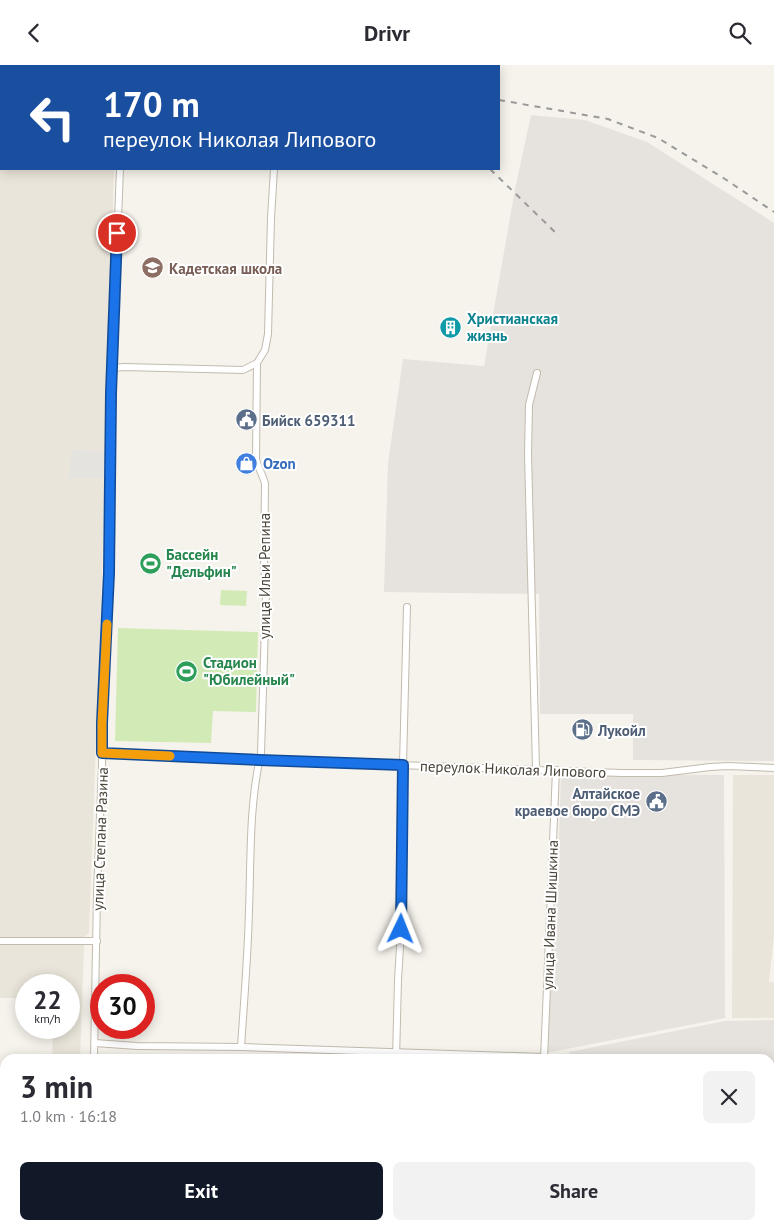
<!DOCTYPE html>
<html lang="en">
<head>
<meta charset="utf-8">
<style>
  :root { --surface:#fff; --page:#f2f2f3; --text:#2b2b33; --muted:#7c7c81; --accent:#111827 }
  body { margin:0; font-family:"PT Sans",sans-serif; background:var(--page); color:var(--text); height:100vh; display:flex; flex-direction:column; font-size:19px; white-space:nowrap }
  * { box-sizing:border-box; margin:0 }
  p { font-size:16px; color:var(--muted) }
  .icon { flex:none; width:28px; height:28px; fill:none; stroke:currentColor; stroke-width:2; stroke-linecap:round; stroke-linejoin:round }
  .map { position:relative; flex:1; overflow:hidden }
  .panel { position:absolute; left:0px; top:989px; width:775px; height:176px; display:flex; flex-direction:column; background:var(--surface); border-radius:15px 15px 0 0; box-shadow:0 2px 12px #0003 }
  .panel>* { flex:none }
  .top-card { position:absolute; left:0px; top:0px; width:500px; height:105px; box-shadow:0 2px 12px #0003; background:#1a4fa0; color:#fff; overflow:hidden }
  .speed { position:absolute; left:15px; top:909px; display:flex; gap:10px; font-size:25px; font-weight:700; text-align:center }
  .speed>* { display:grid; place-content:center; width:65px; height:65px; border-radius:50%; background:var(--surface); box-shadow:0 2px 12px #0003; line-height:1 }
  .speed small { font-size:12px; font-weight:400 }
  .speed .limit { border:8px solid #d22; background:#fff; color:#111 }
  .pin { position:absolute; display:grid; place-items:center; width:42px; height:42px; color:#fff; margin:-21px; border:2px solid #fff; border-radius:50%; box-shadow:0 1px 5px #0007 }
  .me { position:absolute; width:55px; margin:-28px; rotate:2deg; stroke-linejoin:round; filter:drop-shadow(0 0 4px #0008) }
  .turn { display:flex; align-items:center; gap:18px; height:105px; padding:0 20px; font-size:22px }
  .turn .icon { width:65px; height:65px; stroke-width:2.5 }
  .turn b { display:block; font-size:35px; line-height:42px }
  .round { display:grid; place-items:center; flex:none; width:52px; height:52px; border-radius:8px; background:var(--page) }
  .head { display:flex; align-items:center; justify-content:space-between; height:85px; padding:0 20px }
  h1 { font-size:30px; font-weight:800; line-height:38px }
  .cta { display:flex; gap:10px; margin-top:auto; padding:10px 20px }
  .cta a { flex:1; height:58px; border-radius:8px; background:var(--accent); color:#fff; font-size:20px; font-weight:800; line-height:58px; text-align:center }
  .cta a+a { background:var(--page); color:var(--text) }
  header { display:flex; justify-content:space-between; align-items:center; height:65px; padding:0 20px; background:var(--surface); font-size:22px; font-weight:800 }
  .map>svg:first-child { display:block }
</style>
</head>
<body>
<header><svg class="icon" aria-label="back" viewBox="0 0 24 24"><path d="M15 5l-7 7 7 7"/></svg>Drivr<svg class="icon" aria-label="search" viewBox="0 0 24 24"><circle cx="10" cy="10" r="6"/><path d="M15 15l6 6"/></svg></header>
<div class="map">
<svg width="774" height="1164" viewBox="0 0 774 1164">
  <rect width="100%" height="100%" fill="#f6f3ec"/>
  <g fill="#eae5da">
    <path d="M0 14H1V104H114L102 511 89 868 82 874 0 873Z"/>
    <path d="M733 710H774V870L769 917H774V953H732Z"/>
    <path d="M0 880H84L80 994H52L53 963 69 962V920H26V933H0Z"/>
    <path d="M0 1106H5V1160H76V1164H0Z"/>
    <rect x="542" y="1160" width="78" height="4"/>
  </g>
  <g fill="#e6e2dd">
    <path d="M531 50 585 55 647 77 774 158V696L633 695V649H540L539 529 384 527 388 398 403 294 484 301 515 124Z"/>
    <path d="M561 709 724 710 725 953 546 988 558 803Z"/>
    <path d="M774 955V1164H622L621 1160H770V994H570L569 987 725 956Z"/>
    <rect x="110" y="1160" width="271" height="4"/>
  </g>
  <g fill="#d2eab5">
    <path d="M221 525 247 526 246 541 220 540Z"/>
    <path d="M118 563 258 567 256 647 213 646 211 678 115 676Z"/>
  </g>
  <path fill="#e5e3e0" d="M72 385 106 386 105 413H69Z"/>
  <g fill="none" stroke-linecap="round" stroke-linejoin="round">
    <defs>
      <g id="minor">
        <path d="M0 6H1"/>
        <path d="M112 303 124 302 243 305 257 298"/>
        <path d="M102 688 259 695 622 708H662L710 702 728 701 774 703"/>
        <path d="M536 704 528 389 529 340 537 308"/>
        <path d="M0 876H97"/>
        <path d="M95 978 137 981 241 982 544 992"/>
        <path d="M241 982C244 936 248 890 249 845 251 792 249 740 261 688L266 528 264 500 265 419C263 410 258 403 256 394L257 298 265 285 268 269 271 153 274 104"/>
        <path d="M94 994 97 829 102 702V658L109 508 111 328 120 104"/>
        <path d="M396 994 398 915 402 848 403 700 407 542"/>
        <path d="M544 994 556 705"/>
        <path d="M92 1164V1160"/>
        <path d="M394 1164V1160"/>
        <path d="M537 1164 538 1160"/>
      </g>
    </defs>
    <use href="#minor" stroke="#c2bbae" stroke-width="8"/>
    <use href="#minor" stroke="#fff" stroke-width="6"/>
    <g stroke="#9a9a9a" stroke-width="2" stroke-dasharray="6 6" stroke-linecap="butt">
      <path d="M68 0 76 1"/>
      <path d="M499 35 608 54 658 73 725 114 774 147"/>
      <path d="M490 104 557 169"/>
    </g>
  </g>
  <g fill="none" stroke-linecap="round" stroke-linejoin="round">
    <defs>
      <path id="route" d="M117 168 111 328 109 508 102 658V688L259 695 403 700 401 864"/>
    </defs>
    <use href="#route" stroke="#114b97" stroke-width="12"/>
    <use href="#route" stroke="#1a73e8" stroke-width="9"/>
    <path stroke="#f59e0b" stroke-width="9" d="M107 559 102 658V688L170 691"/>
  </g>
  <defs>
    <symbol id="school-disc" viewBox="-11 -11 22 22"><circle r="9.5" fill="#8d6e63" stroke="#fff"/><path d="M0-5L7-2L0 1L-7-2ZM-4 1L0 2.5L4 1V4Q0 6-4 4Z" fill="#fff"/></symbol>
    <symbol id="building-disc" viewBox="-11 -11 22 22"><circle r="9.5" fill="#0f9aa8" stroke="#fff"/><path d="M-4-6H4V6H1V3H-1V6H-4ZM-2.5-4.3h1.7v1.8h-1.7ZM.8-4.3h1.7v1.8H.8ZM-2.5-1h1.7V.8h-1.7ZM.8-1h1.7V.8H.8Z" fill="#fff"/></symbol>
    <symbol id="civic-disc" viewBox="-11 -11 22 22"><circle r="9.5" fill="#5c6f8a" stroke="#fff"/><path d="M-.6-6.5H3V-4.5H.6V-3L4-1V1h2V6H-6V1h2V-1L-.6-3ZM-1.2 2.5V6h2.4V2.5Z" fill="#fff"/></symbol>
    <symbol id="shop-disc" viewBox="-11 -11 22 22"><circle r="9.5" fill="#3f7fe0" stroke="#fff"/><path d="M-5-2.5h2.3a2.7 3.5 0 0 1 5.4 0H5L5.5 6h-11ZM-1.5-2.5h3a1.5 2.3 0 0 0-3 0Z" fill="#fff"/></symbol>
    <symbol id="stadium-disc" viewBox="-11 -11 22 22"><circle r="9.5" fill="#2e9e5b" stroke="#fff"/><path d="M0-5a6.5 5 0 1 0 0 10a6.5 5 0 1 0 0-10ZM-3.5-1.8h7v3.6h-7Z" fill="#fff"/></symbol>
    <symbol id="fuel-disc" viewBox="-11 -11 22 22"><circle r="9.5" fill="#5c6f8a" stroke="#fff"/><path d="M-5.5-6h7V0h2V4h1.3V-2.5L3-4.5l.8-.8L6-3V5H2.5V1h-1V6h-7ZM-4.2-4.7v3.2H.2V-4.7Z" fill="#fff"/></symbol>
  </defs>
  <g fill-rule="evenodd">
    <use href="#school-disc" x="140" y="190" width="25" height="25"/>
    <use href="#building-disc" x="438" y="250" width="25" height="25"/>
    <use href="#civic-disc" x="234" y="342" width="25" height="25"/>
    <use href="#shop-disc" x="234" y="386" width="25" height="25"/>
    <use href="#stadium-disc" x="138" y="486" width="25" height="25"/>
    <use href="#stadium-disc" x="174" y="594" width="25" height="25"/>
    <use href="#fuel-disc" x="570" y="652" width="25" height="25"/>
    <use href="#civic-disc" x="644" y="724" width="25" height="25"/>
  </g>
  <g text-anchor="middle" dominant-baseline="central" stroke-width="4" stroke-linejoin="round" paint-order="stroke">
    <g font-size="15" font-weight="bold" fill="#785e54" stroke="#fff" text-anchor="start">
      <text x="169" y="203">Кадетская школа</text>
    </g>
    <g font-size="15" font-weight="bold" fill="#0d838f" stroke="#fff" text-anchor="start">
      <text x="467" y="253">Христианская<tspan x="467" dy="17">жизнь</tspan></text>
    </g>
    <g font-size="15" font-weight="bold" fill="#4e5e75" stroke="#fff" text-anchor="start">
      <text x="262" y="355">Бийск 659311</text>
      <text x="598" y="665">Лукойл</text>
      <text x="640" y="728" text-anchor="end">Алтайское<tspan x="640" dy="17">краевое бюро СМЭ</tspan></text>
    </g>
    <g font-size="15" font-weight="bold" fill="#366cbe" stroke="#fff" text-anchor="start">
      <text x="263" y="398">Ozon</text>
    </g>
    <g font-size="15" font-weight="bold" fill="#27864d" stroke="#fff" text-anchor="start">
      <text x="166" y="489">Бассейн<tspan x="166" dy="17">"Дельфин"</tspan></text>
      <text x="203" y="597">Стадион<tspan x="203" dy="17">"Юбилейный"</tspan></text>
    </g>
    <g font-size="15" fill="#4b4439" stroke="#fff">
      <text transform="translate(264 511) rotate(-90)">улица Ильи Репина</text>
      <text transform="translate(513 704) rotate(2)">переулок Николая Липового</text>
      <text transform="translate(100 774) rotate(-88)">улица Степана Разина</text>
      <text transform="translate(550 850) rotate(-88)">улица Ивана Шишкина</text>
    </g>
  </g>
</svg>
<div class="speed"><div>22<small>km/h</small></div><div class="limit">30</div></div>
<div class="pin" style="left:117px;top:168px;background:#d93025"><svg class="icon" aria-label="arrive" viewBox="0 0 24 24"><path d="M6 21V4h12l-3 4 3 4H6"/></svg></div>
<svg class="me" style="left:401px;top:864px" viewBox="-20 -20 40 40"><path d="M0-17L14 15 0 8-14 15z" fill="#1a73e8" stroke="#fff" stroke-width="4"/></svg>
<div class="top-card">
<div class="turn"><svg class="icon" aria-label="left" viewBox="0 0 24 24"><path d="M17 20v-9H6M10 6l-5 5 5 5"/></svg><div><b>170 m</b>переулок Николая Липового</div></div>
</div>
<section class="panel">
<div class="head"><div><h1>3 min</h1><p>1.0 km · 16:18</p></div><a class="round"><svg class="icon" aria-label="close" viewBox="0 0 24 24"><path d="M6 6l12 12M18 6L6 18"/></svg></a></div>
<div class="cta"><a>Exit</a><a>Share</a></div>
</section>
</div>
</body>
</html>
